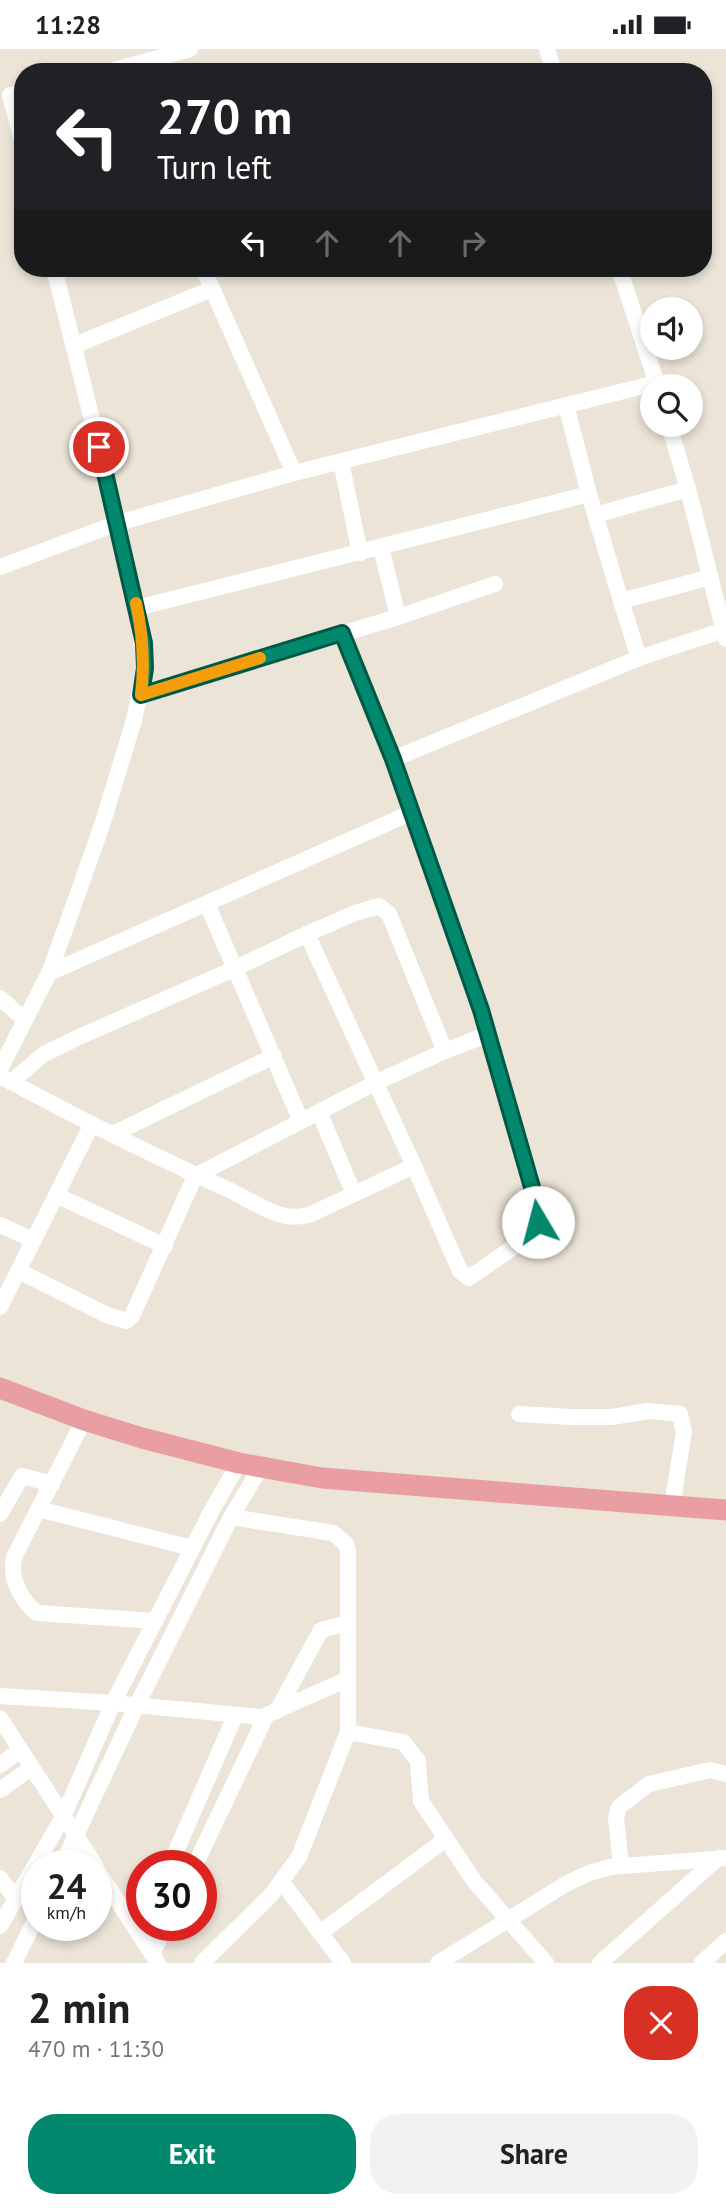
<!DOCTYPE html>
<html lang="en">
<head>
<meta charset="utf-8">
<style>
  :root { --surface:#fff; --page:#f2f2f2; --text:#202124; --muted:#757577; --accent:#02886c }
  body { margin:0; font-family:"PT Sans",sans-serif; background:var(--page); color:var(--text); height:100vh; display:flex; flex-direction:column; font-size:26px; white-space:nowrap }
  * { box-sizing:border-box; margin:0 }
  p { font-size:23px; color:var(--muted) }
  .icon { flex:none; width:38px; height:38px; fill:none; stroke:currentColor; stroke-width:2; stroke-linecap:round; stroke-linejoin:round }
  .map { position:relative; height:1914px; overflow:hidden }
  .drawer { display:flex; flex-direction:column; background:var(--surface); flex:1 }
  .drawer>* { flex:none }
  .guide { position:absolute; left:14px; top:14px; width:698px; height:214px; border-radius:28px; box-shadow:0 4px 10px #0003; background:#202124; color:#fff; overflow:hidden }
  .fabs { position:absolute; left:640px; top:248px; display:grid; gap:14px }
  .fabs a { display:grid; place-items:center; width:63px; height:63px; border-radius:50%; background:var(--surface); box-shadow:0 4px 10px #0003; font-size:35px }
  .speed { position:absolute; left:21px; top:1801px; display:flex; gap:14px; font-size:35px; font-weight:700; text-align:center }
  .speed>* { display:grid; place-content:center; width:91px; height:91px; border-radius:50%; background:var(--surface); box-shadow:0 4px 10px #0003; line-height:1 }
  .speed small { font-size:18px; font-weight:400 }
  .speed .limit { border:10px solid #d22; background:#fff; color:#111 }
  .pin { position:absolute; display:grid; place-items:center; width:60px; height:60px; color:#fff; margin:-30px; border:4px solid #fff; border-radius:50%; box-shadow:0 2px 7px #0007 }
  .me { position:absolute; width:77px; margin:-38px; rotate:352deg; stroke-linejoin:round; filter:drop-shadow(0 0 5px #0008) }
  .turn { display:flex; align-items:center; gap:24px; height:147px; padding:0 28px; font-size:32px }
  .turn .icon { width:91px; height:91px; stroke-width:2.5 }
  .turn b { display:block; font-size:49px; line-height:60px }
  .lanes { display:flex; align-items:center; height:66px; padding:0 28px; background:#0003; justify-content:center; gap:35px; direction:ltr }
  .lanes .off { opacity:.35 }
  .round { display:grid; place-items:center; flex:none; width:74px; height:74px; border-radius:28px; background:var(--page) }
  .overview { display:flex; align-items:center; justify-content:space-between; height:119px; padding:0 28px }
  h1 { font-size:42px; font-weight:700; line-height:52px }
  .button { display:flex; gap:14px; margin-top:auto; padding:14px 28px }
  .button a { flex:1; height:80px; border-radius:28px; background:var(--accent); color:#fff; font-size:28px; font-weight:700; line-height:80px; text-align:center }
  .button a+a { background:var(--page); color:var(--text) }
  .status { display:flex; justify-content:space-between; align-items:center; height:49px; padding:0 35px; background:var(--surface); direction:ltr }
  .status svg { height:19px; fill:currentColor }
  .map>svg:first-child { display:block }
</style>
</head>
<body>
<div class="status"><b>11:28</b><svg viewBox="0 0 49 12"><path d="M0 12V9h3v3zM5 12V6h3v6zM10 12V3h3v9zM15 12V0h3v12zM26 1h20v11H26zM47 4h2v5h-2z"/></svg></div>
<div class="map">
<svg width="726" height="1914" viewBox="0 0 726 1914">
  <rect width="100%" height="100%" fill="#ebe4d7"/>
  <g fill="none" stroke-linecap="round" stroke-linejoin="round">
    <g stroke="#fff" stroke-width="16">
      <path d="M547 0 554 23"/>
      <path d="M137 15 190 0"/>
      <path d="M106 23 137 15 139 23"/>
      <path d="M23 43 10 46 23 95"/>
      <path d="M203 219 294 424"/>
      <path d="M619 219 658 338"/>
      <path d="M73 297 212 240"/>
      <path d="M566 356 589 445"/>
      <path d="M669 376 688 440 726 590"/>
      <path d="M341 413 360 504"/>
      <path d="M595 466 688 440"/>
      <path d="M381 498 398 568"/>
      <path d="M0 518 118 474 294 424 656 334"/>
      <path d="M621 552 639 609"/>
      <path d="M137 559 589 445 621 552 711 528"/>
      <path d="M342 584 393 710"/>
      <path d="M141 646 398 568 495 535"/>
      <path d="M413 763 393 710 639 609 724 581"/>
      <path d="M207 855 301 1072"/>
      <path d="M307 885 414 1117"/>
      <path d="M0 949 25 971"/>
      <path d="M0 1020 49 924 71 864 103 773 134 671 145 619 144 594 118 474 54 219"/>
      <path d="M0 1027C74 1067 149 1105 225 1139 243 1147 260 1159 278 1165 289 1169 298 1168 309 1166L414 1117 460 1222 469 1229 531 1186C537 1177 539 1170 538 1159L489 985 413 763 49 924"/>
      <path d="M11 1033 44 1005 79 988 236 919 307 885 355 864 379 857 389 865 445 1002"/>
      <path d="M319 1063 354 1145"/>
      <path d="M113 1085 274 1007"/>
      <path d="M56 1146 165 1197"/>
      <path d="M0 1176 33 1191"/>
      <path d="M19 1222 107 1266 126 1272 132 1267 195 1127 375 1034 445 1002 489 985"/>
      <path d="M0 1258 92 1075"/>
      <path d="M519 1365 570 1368H612L648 1362 680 1365 684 1383 672 1457"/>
      <path d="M84 1371 15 1506C8 1526 20 1551 37 1564L155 1572"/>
      <path d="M38 1460 192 1499"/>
      <path d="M0 1465 22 1427 52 1435"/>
      <path d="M231 1468 261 1418"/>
      <path d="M0 1647 113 1654 262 1668 348 1630"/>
      <path d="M277 1662 321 1581 348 1574"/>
      <path d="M0 1669 95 1816"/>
      <path d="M348 1683 403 1693 418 1712 421 1752 474 1832 546 1914"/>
      <path d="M0 1716 20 1701"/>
      <path d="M0 1741 31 1719"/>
      <path d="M62 1816 137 1656 231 1468 333 1484 346 1495 348 1502V1683L299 1808 271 1846 202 1914"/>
      <path d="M170 1816 235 1667"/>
      <path d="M195 1816 266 1667"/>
      <path d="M621 1817 616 1769 619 1758 649 1735 710 1721 726 1725"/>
      <path d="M96 1819 158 1914"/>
      <path d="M0 1829 16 1850"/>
      <path d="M282 1833 343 1914"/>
      <path d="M0 1877 63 1768 113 1654 212 1461 239 1414"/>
      <path d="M320 1884 446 1790"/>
      <path d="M152 1905 166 1876"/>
      <path d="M14 1914 37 1867"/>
      <path d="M438 1914 566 1835 589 1824 610 1818 726 1809"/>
      <path d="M600 1914 718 1809"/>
      <path d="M702 1914 726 1892"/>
    </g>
    <path stroke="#e99ea2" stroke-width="21" d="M0 1339 84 1371 142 1389 239 1414 322 1429 726 1461"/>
  </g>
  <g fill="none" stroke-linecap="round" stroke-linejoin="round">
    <defs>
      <path id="route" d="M99 398 144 594 145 619 141 646 342 584 393 710 481 961 538 1159V1173"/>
    </defs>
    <use href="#route" stroke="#015846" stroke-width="18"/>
    <use href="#route" stroke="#02886c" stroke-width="12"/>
    <path stroke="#f59e0b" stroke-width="12" d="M136 554C143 586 145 613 141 646L260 609"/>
  </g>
</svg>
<div class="fabs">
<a><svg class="icon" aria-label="sound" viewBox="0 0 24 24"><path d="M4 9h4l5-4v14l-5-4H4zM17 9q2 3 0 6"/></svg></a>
<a><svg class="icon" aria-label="search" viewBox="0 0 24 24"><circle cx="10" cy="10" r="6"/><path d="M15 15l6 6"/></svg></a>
</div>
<div class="speed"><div>24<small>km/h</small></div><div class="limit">30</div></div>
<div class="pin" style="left:99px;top:398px;background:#d93025"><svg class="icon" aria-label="arrive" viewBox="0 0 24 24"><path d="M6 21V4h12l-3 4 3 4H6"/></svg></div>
<svg class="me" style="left:538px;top:1173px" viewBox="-20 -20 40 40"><circle r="19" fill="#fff"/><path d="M0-13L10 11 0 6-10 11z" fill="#02886c"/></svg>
<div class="guide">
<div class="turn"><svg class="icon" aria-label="left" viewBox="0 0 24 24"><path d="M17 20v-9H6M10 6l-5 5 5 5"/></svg><div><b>270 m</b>Turn left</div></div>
<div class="lanes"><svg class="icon" aria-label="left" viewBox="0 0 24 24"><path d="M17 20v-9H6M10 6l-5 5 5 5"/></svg><svg class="icon off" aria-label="ahead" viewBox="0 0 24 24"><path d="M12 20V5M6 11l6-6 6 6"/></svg><svg class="icon off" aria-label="ahead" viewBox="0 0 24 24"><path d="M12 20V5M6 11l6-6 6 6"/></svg><svg class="icon off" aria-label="right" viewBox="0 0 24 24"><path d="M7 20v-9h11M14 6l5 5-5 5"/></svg></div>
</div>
</div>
<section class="drawer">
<div class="overview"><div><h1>2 min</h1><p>470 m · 11:30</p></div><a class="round" style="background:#d93025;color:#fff"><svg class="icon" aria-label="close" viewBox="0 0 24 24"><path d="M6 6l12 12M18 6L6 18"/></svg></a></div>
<div class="button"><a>Exit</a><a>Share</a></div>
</section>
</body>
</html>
